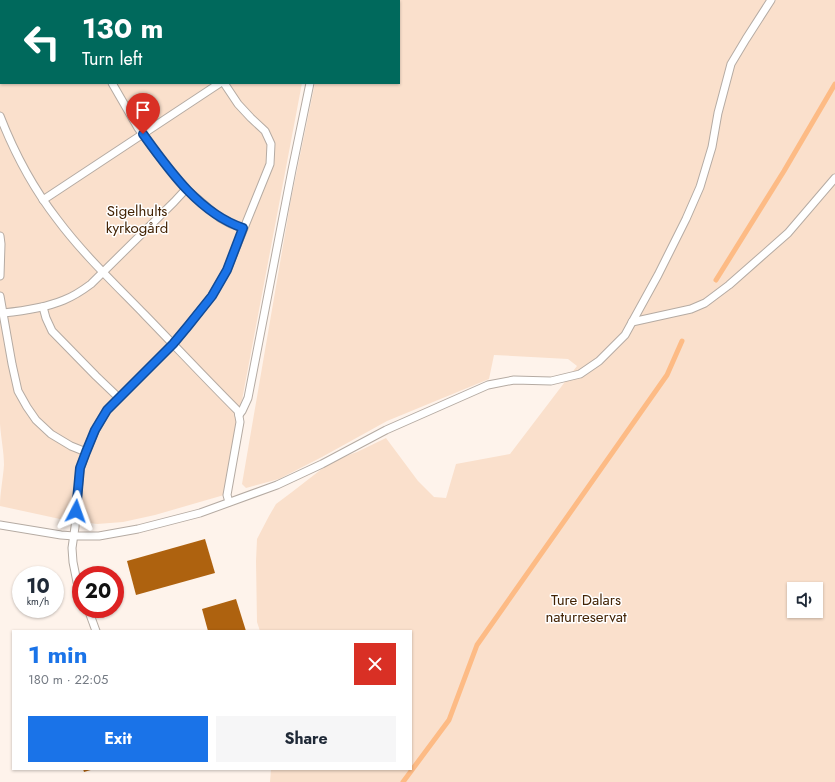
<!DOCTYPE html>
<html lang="en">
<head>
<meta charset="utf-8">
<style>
  :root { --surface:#fff; --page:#f6f6f7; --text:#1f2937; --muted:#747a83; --accent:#1a73e8 }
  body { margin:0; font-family:Jost,sans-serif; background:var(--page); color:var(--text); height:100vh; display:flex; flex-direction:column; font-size:15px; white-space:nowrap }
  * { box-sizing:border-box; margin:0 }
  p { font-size:13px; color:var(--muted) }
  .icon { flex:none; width:22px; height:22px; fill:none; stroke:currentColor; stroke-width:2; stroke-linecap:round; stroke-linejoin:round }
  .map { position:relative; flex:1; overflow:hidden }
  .drawer { position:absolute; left:12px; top:630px; width:400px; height:140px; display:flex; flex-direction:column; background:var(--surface); border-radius:0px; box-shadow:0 1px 3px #0004 }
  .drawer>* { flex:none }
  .banner { position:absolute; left:0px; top:0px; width:400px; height:84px; box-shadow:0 1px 3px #0004; background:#00695c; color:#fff; overflow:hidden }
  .tools { position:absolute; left:787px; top:582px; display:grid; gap:8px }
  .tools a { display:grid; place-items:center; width:36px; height:36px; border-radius:0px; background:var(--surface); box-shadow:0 1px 3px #0004; font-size:20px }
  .speed { position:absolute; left:12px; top:566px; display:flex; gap:8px; font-size:20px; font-weight:700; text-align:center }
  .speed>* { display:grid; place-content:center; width:52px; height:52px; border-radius:50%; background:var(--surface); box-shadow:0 1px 3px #0004; line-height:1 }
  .speed small { font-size:10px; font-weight:400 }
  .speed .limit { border:6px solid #d22; background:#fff; color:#111 }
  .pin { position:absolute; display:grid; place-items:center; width:34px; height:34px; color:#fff; margin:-41px -17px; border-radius:50% 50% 50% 0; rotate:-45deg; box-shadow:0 0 4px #0007 }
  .pin .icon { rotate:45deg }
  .me { position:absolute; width:44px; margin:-22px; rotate:4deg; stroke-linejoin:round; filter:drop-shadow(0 0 3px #0008) }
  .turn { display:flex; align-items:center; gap:14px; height:84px; padding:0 16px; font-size:18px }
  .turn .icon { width:52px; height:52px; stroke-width:2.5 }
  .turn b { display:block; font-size:28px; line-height:34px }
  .round { display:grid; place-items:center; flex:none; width:42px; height:42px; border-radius:0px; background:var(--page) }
  .summary { display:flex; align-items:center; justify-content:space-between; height:68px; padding:0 16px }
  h1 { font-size:24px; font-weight:700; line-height:30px; color:var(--accent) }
  .cta { display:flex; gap:8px; margin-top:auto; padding:8px 16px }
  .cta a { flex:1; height:46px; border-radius:0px; background:var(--accent); color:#fff; font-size:16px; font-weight:700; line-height:46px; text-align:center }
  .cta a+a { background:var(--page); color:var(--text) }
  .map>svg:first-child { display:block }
</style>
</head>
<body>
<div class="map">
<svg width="835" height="782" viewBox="0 0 835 782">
  <rect width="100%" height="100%" fill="#fef3eb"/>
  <g fill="#fae0cc" fill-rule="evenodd">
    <path d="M0 0H318V1H1V83H302L224 495 155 515 123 522 97 524 60 519 0 506C0 493 3 479 4 465 4 452 1 438 0 424Z"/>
    <path d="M332 0H835V782H270L271 769H411V631H260L257 622 256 561 257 539 269 516 276 504 292 492 332 461 357 452 386 438 418 481 434 497 446 498 456 464 510 454 577 366 568 359 494 355 489 379 387 421 322 457 279 479 246 488 242 484 291 199 315 83H399V1H332ZM794 589H816V611H794Z"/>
  </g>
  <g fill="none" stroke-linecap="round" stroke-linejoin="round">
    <g stroke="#fdbb85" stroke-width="5">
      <path d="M716 280 784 171 835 84"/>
      <path d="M403 782 449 720 477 645 667 375 682 341"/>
    </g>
  </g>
  <g fill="#ae620f">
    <path d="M205 539 215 573 136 595 127 561Z"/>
    <path d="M236 599 246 631H208L202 609Z"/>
    <path d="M83 769H94L84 772Z"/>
  </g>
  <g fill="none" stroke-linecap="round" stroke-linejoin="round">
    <defs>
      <g id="lane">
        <path d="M72 0 73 1"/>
        <path d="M176 0V1"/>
        <path d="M278 0 279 1"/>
        <path d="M140 1 143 0"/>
        <path d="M327 1V0"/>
        <path d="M0 43H1"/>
        <path d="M112 83 138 128 158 155 186 189 220 218 231 224 243 228"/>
        <path d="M0 116C14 152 33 188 57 219 83 254 115 284 145 315 176 347 207 380 238 411L240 422 227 495 229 502"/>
        <path d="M43 200 220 83"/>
        <path d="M0 236 1 244 0 276"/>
        <path d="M0 296 12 364 18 391 27 407 36 420 51 434 71 446 86 452"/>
        <path d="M43 307 46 318 52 331 96 376 119 398"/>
        <path d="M3 313C23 311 45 308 64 300 74 296 83 290 91 284L174 202 186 189"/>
        <path d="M632 322 691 309 705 303 729 285 788 233 835 178"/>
        <path d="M239 415 242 411 248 398 292 170 310 83"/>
        <path d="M0 525 61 535 74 536H99L138 529 200 513 277 485 322 464 386 430 488 385 514 380 551 381 580 374 599 361 625 335 658 275 686 219 700 187 712 147 718 113 731 64 746 39 771 0"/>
        <path d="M81 590 77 582 73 562 72 548 75 527 80 469 86 452 95 431 107 410 173 344 188 326 212 296 227 270 270 164 271 144 265 131 251 118 238 104 224 83"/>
        <path d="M88 609 96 631"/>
      </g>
    </defs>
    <use href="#lane" stroke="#b5aba3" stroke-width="9"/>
    <use href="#lane" stroke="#fff" stroke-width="7"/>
  </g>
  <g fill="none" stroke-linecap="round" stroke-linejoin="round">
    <defs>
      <path id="route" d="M76 511 80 468 86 452 95 430 107 410 173 344 188 326 212 296 227 270 243 228C199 213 169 170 143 134"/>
    </defs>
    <use href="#route" stroke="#114b97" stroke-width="10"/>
    <use href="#route" stroke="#1a73e8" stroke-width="7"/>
  </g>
  <g text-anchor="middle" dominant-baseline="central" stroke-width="3" stroke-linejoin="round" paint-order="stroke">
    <g font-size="15" fill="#432405" stroke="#fff">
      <text x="137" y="211">Sigelhults<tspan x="137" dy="17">kyrkogård</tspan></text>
      <text x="586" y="600">Ture Dalars<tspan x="586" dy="17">naturreservat</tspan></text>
    </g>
  </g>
</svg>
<div class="tools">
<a><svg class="icon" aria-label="sound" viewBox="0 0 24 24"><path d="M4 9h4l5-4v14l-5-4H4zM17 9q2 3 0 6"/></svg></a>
</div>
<div class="speed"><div>10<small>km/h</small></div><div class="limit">20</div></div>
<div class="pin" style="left:143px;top:134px;background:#d93025"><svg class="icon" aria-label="arrive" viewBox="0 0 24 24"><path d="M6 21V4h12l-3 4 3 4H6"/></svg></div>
<svg class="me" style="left:76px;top:511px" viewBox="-20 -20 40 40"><path d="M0-17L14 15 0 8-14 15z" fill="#1a73e8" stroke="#fff" stroke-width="4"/></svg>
<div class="banner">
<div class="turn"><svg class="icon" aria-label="left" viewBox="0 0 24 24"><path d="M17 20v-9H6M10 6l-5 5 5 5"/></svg><div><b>130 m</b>Turn left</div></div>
</div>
<section class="drawer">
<div class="summary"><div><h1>1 min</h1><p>180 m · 22:05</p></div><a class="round" style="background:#d93025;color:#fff"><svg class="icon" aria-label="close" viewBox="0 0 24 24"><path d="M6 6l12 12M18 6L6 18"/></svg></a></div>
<div class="cta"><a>Exit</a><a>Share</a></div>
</section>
</div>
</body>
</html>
